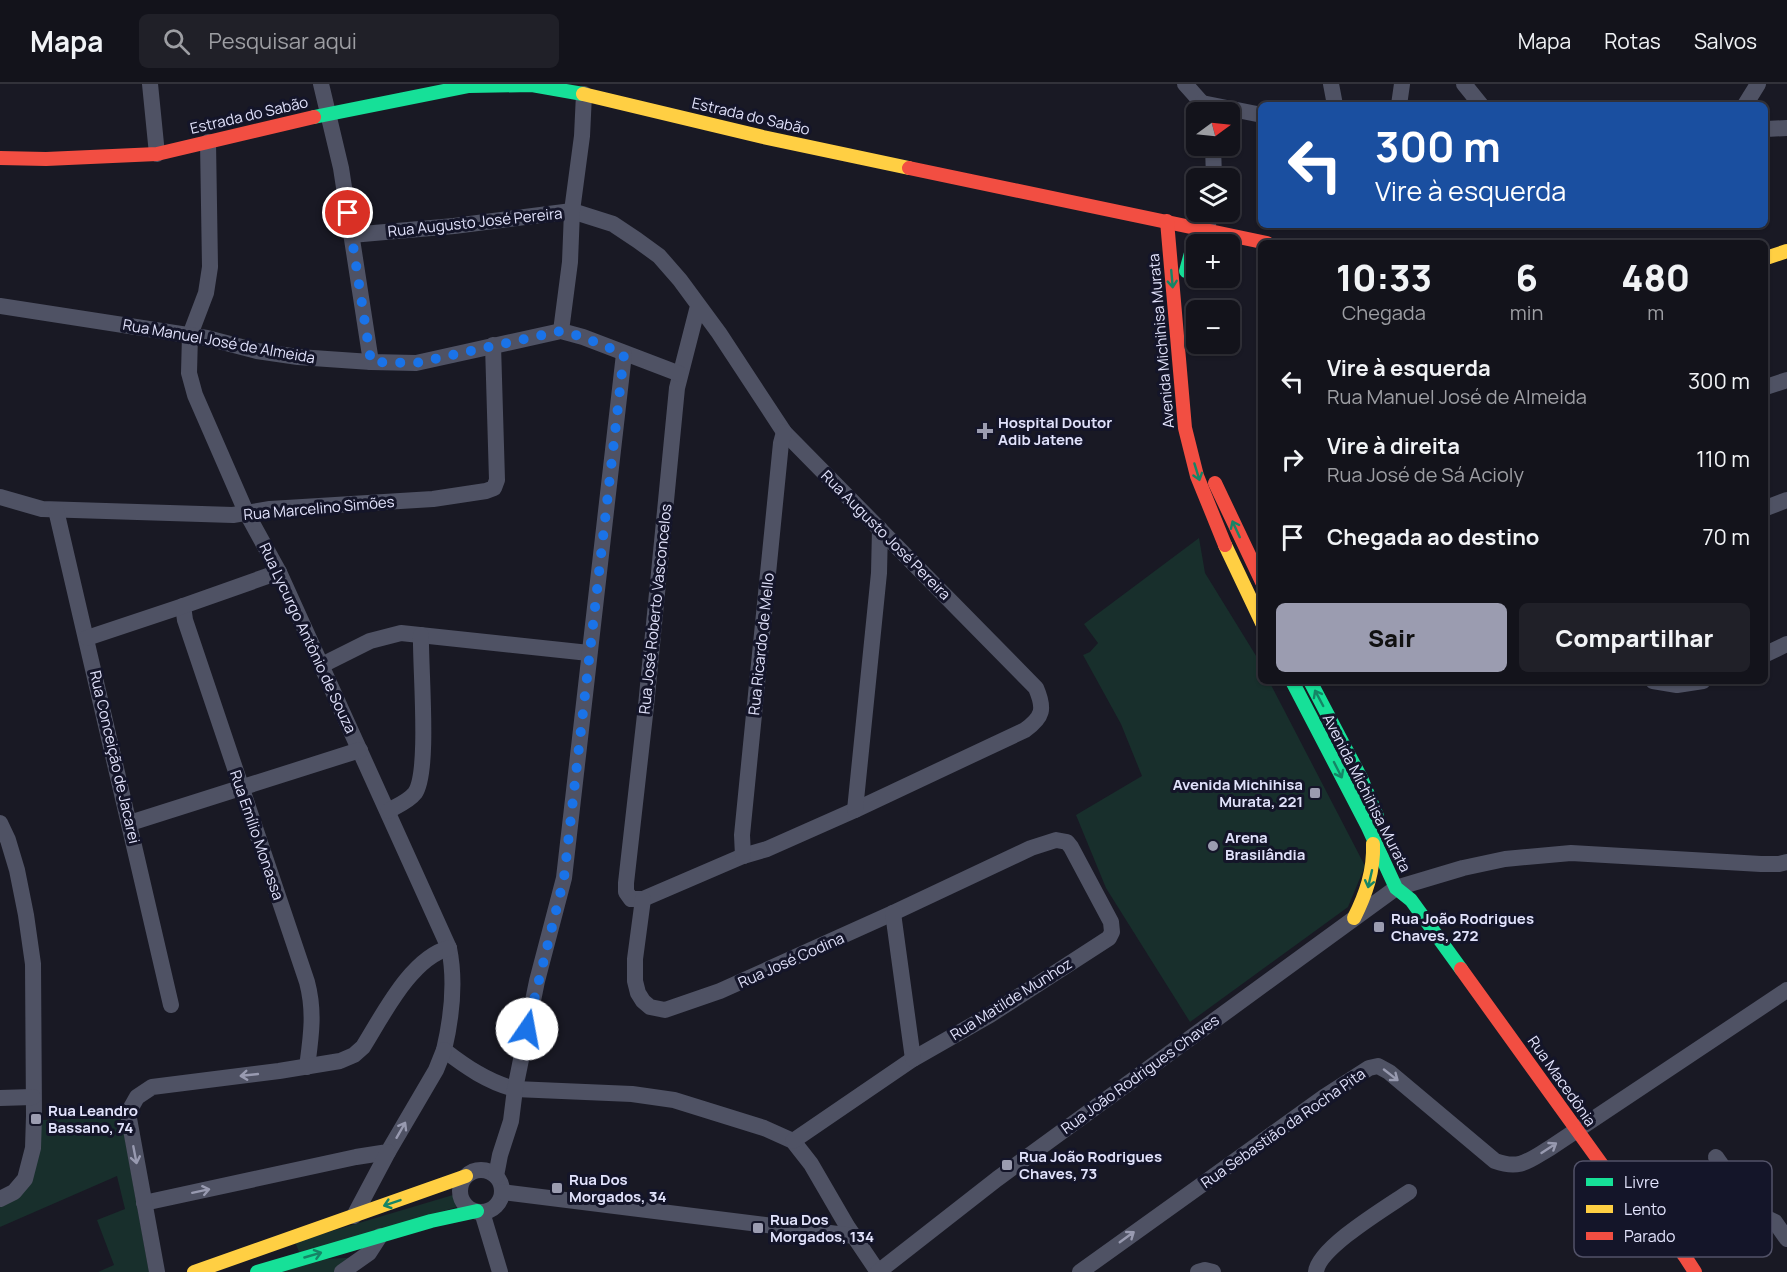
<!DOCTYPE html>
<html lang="pt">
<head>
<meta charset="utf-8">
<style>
  :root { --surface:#13131b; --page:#202028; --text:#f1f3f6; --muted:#9d9ea3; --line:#32323a; --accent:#9b9cb0 }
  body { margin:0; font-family:Manrope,sans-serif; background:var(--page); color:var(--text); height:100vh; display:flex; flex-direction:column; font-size:22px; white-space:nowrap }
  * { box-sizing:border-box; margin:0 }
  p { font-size:20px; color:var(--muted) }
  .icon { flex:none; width:33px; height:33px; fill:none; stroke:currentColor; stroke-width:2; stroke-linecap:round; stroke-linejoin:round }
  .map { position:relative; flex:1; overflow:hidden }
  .panel { position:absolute; left:1258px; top:156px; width:510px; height:444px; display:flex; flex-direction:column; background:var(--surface); border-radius:9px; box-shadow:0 2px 4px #0004,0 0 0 2px var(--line) }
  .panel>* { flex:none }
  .banner { position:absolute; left:1258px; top:18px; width:510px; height:126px; border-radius:9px; box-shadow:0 2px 4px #0004,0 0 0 2px var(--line); background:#1a4fa0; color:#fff; overflow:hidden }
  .needle { width:39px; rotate:75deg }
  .tools { position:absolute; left:1186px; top:18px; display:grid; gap:12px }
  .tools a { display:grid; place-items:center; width:54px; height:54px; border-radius:9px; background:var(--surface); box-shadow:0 2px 4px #0004,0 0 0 2px var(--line); font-size:30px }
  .pin { position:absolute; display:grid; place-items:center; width:51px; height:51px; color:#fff; margin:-26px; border:3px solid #fff; border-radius:50%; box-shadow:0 2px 6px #0007 }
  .me { position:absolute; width:66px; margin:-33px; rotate:12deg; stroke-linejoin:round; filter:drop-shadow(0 0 4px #0008) }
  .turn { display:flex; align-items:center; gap:21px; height:126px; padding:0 18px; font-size:27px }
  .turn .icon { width:78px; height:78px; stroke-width:2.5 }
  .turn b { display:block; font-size:42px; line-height:51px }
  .eta { display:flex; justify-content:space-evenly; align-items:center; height:102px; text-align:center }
  .eta b { font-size:36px; font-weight:800; line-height:42px }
  .button { display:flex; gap:12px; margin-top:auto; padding:12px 18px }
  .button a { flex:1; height:69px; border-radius:9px; background:var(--accent); color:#111; font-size:24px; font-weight:800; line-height:69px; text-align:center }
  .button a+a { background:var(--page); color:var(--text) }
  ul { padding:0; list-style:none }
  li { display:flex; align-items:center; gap:18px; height:78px; padding:0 18px }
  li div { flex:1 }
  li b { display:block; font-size:22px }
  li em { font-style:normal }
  header { display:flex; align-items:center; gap:36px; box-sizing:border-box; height:84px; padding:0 30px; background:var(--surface); border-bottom:2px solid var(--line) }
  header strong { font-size:28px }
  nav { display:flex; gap:33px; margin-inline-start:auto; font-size:21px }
  .search { width:420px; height:54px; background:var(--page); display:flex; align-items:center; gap:15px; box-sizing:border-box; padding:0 21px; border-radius:9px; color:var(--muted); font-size:22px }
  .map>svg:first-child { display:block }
</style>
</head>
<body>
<header>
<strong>Mapa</strong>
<div class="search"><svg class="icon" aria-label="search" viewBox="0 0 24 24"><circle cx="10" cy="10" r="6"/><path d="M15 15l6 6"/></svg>Pesquisar aqui</div>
<nav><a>Mapa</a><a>Rotas</a><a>Salvos</a></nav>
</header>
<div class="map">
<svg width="1787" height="1188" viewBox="0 0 1787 1188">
  <rect width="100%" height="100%" fill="#191924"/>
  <g fill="#182f2c">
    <path d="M1199 454 1205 489 1258 575 1261 582 1262 597H1269L1365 782 1348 823 1190 938 1106 804 1076 731 1142 692 1121 640 1083 571 1090 568 1098 559 1084 540Z"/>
    <path d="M121 1033 149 1188H98L114 1181 97 1136 125 1125 117 1092 0 1143V1122L6 1120 41 1036Z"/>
    <path d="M453 1111 457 1123 300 1170 295 1158Z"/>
    <path d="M368 1173 338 1188H259L299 1176Z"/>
  </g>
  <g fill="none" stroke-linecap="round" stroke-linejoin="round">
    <g stroke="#4f5264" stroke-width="16">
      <path d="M150 0 157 70"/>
      <path d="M321 0 341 84 371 278"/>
      <path d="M1185 0 1202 19 1205 28"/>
      <path d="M1331 0 1335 21"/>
      <path d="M1464 0 1481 21"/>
      <path d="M1202 19 1262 31"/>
      <path d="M1399 21 1402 0"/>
      <path d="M1745 21 1758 0"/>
      <path d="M1766 45 1787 44"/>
      <path d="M208 58 210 183 206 209 190 251 189 289 195 311 246 428 279 488 449 864C456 898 452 932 444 966 466 983 488 998 515 1005L632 1010 674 1016 764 1044 793 1057 811 1080 847 1142 878 1188"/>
      <path d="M1213 62 1214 94"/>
      <path d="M1207 147 1210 128"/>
      <path d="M351 151 454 142 572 127 613 140 637 156 659 172 680 196 719 249 784 348 1036 604C1045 625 1043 633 1025 646L855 726 767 765 743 772 643 815H631L626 808V799L646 622 677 304 698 222"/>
      <path d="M0 222 207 254 257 267 298 273 371 278 416 279 561 247 583 253 680 290"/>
      <path d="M561 247 570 178 572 127 582 52 584 10"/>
      <path d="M1766 303 1787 296"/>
      <path d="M0 413 42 425 233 431 270 425 433 415 486 407 494 404 497 396 493 261"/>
      <path d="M1766 424 1787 416"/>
      <path d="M56 426 171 921"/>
      <path d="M183 522 185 536 307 898C315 928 311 953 307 983"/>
      <path d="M87 554 183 522 279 488"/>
      <path d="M1766 570 1787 560"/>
      <path d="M322 581 370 557 401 549 589 569"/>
      <path d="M1653 597 1677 601 1703 597"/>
      <path d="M855 726 879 489 880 445"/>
      <path d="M388 727C397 722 409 717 415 709 430 688 420 582 421 551"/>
      <path d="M0 739 8 756 17 786 26 831 33 880 34 1032 33 1064 25 1095 14 1108 0 1115"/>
      <path d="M130 739 360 666"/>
      <path d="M743 772 742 751 781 359 784 348"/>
      <path d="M643 815 635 875V897L638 909 643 917 650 923 665 926 720 907 893 829 1031 764 1056 756 1067 758 1071 763 1111 838 1112 848 1109 854 990 931 913 975 793 1057"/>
      <path d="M893 829 913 975"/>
      <path d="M0 1014 33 1013"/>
      <path d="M1716 1073 1754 1128"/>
      <circle cx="481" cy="1107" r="21"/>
      <path d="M496 1092 500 1071 511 1037 515 1005 537 897 564 794 624 270"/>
      <path d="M502 1108 854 1152"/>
      <path d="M144 1119 356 1073 388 1068 436 986 444 966"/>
      <path d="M482 1128 500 1188"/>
      <path d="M354 1132 388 1068"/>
      <path d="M1684 1170 1754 1128 1775 1138 1787 1155"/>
      <path d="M157 1188 128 1029 137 1013 152 1003 279 987 340 977 354 971 363 963C383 931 411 874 449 864"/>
      <path d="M342 1188 369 1169 380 1152"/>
      <path d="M878 1188 997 1095 1396 804 1463 784 1505 775 1571 769 1761 780H1779L1787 778"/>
      <path d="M1080 1188 1324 1013 1369 984 1378 982 1389 988 1495 1077C1520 1086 1528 1077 1550 1064L1787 906"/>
      <path d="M1198 1188 1205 1186 1213 1188"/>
      <path d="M1316 1188C1318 1164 1387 1123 1409 1108"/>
    </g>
    <g stroke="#16e098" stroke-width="14">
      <path d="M314 33 469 2 532 1 583 10"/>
      <path d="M1186 187 1191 169 1197 162"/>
      <path d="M1292 597 1368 743 1396 804 1411 816 1461 885"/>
      <path d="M1310 597 1361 694 1377 732"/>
      <path d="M257 1188 431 1137 477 1127"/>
    </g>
    <g stroke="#ffcf43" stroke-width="14">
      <path d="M583 10 763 53 909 84"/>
      <path d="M1766 174 1787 167"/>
      <path d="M1225 461 1262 539"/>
      <path d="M1354 834C1366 810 1374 787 1373 760"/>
      <path d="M194 1188 466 1092"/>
    </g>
    <g stroke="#f24e42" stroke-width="14">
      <path d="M0 74 46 75 157 70 314 33"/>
      <path d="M909 84 1267 159"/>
      <path d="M1167 137 1185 344 1197 392 1225 461"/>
      <path d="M1215 399 1262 498"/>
      <path d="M1461 885 1613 1096 1673 1154 1695 1188"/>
    </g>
  </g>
  <defs><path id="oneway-shaft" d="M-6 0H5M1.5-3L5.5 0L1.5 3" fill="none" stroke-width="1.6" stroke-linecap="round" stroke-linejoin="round" transform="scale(1.5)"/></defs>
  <g stroke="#158566">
    <use href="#oneway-shaft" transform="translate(1172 195) rotate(85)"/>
    <use href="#oneway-shaft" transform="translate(1197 388) rotate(73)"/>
    <use href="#oneway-shaft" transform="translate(1236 445) rotate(-115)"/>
    <use href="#oneway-shaft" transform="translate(1319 614) rotate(-118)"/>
    <use href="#oneway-shaft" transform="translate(1338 686) rotate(63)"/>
    <use href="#oneway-shaft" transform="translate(1370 795) rotate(103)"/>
    <use href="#oneway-shaft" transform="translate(392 1119) rotate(161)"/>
    <use href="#oneway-shaft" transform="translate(313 1171) rotate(-16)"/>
  </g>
  <g stroke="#989ab0">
    <use href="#oneway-shaft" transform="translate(249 991) rotate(174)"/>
    <use href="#oneway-shaft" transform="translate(1391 991) rotate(38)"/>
    <use href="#oneway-shaft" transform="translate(401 1046) rotate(-60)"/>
    <use href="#oneway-shaft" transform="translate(1549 1064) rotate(-33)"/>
    <use href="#oneway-shaft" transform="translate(135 1071) rotate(79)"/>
    <use href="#oneway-shaft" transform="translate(201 1107) rotate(-12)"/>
    <use href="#oneway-shaft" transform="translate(1127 1153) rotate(-36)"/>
  </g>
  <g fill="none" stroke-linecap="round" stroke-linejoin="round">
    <path stroke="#1a73e8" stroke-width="10" stroke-dasharray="0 18" d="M348 129 371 278 416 279 561 247 583 253 624 270 564 794 527 945"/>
  </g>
  <g fill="#9b9cb0" stroke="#141529" stroke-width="2">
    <path d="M982 338h6v6h6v6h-6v6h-6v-6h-6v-6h6z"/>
    <rect x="1309" y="703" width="12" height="12" rx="3"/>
    <circle cx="1213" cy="762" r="6"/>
    <rect x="1373" y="837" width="12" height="12" rx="3"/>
    <rect x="30" y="1029" width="12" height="12" rx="3"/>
    <rect x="1001" y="1075" width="12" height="12" rx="3"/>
    <rect x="551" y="1098" width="12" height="12" rx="3"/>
    <rect x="752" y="1138" width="12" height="12" rx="3"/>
  </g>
  <g text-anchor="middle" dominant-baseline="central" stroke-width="6" stroke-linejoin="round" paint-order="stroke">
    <g font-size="15" fill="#e1e2fb" stroke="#141529">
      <text transform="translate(249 31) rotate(-13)">Estrada do Sabão</text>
      <text transform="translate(751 32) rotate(13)">Estrada do Sabão</text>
      <text transform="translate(475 138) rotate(-6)">Rua Augusto José Pereira</text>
      <text transform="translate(219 257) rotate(10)">Rua Manuel José de Almeida</text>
      <text transform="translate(1161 257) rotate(-95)">Avenida Michihisa Murata</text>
      <text transform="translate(319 424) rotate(-5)">Rua Marcelino Simões</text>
      <text transform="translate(886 451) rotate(45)">Rua Augusto José Pereira</text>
      <text transform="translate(655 525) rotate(-84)">Rua José Roberto Vasconcelos</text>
      <text transform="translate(308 554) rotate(65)">Rua Lycurgo Antônio de Souza</text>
      <text transform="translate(761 560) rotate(-84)">Rua Ricardo de Mello</text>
      <text transform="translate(115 673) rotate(77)">Rua Conceição de Jacarei</text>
      <text transform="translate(1367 709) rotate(63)">Avenida Michihisa Murata</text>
      <text transform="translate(257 751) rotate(71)">Rua Emílio Monassa</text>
      <text transform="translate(791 876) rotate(-24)">Rua José Codina</text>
      <text transform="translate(1011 915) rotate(-32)">Rua Matilde Munhoz</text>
      <text transform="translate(1140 990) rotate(-36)">Rua João Rodrigues Chaves</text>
      <text transform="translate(1562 997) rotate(55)">Rua Macedônia</text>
      <text transform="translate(1283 1044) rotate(-35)">Rua Sebastião da Rocha Pita</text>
    </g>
    <g font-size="15" font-weight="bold" fill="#e1e2fb" stroke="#141529" text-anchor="start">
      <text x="998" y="338">Hospital Doutor<tspan x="998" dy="17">Adib Jatene</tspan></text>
      <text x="1303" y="700" text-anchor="end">Avenida Michihisa<tspan x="1303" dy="17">Murata, 221</tspan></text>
      <text x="1225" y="753">Arena<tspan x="1225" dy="17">Brasilândia</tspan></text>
      <text x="1391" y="834">Rua João Rodrigues<tspan x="1391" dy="17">Chaves, 272</tspan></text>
      <text x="48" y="1026">Rua Leandro<tspan x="48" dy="17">Bassano, 74</tspan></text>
      <text x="1019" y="1072">Rua João Rodrigues<tspan x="1019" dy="17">Chaves, 73</tspan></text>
      <text x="569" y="1095">Rua Dos<tspan x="569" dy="17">Morgados, 34</tspan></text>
      <text x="770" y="1135">Rua Dos<tspan x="770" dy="17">Morgados, 134</tspan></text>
    </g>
  </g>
  <rect x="1574" y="1077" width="198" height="96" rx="9" fill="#141529" stroke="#525268" stroke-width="1.5"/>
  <rect x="1586" y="1094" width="27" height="8" fill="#16e098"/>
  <rect x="1586" y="1121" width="27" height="8" fill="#ffcf43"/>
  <rect x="1586" y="1148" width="27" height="8" fill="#f24e42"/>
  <g font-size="16" fill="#e1e2fb">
    <text x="1624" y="1104">Livre</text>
    <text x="1624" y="1131">Lento</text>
    <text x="1624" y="1158">Parado</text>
  </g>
</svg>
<div class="tools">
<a><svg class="needle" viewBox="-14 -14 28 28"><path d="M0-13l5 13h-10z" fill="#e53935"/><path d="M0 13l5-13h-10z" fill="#9d9ea3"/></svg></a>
<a><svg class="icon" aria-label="layers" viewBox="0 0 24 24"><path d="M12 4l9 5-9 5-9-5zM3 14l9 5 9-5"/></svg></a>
<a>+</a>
<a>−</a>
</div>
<div class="pin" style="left:348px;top:129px;background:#d93025"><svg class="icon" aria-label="arrive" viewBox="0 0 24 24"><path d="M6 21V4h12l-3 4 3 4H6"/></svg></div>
<svg class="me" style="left:527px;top:945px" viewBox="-20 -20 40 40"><circle r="19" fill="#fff"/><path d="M0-13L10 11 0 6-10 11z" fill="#1a73e8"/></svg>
<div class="banner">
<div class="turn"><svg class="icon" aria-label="left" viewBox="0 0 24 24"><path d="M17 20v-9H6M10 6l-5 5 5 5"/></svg><div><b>300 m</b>Vire à esquerda</div></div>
</div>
<section class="panel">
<div class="eta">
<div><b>10:33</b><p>Chegada</p></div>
<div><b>6</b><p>min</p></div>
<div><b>480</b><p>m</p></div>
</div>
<ul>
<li><svg class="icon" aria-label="left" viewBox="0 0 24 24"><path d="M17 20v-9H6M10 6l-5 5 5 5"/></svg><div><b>Vire à esquerda</b><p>Rua Manuel José de Almeida</p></div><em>300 m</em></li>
<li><svg class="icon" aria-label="right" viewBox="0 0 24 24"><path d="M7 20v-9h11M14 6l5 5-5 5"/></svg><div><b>Vire à direita</b><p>Rua José de Sá Acioly</p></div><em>110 m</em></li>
<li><svg class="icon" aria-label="arrive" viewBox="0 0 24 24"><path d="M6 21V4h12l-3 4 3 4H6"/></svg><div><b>Chegada ao destino</b></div><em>70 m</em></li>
</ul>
<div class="button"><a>Sair</a><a>Compartilhar</a></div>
</section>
</div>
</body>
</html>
